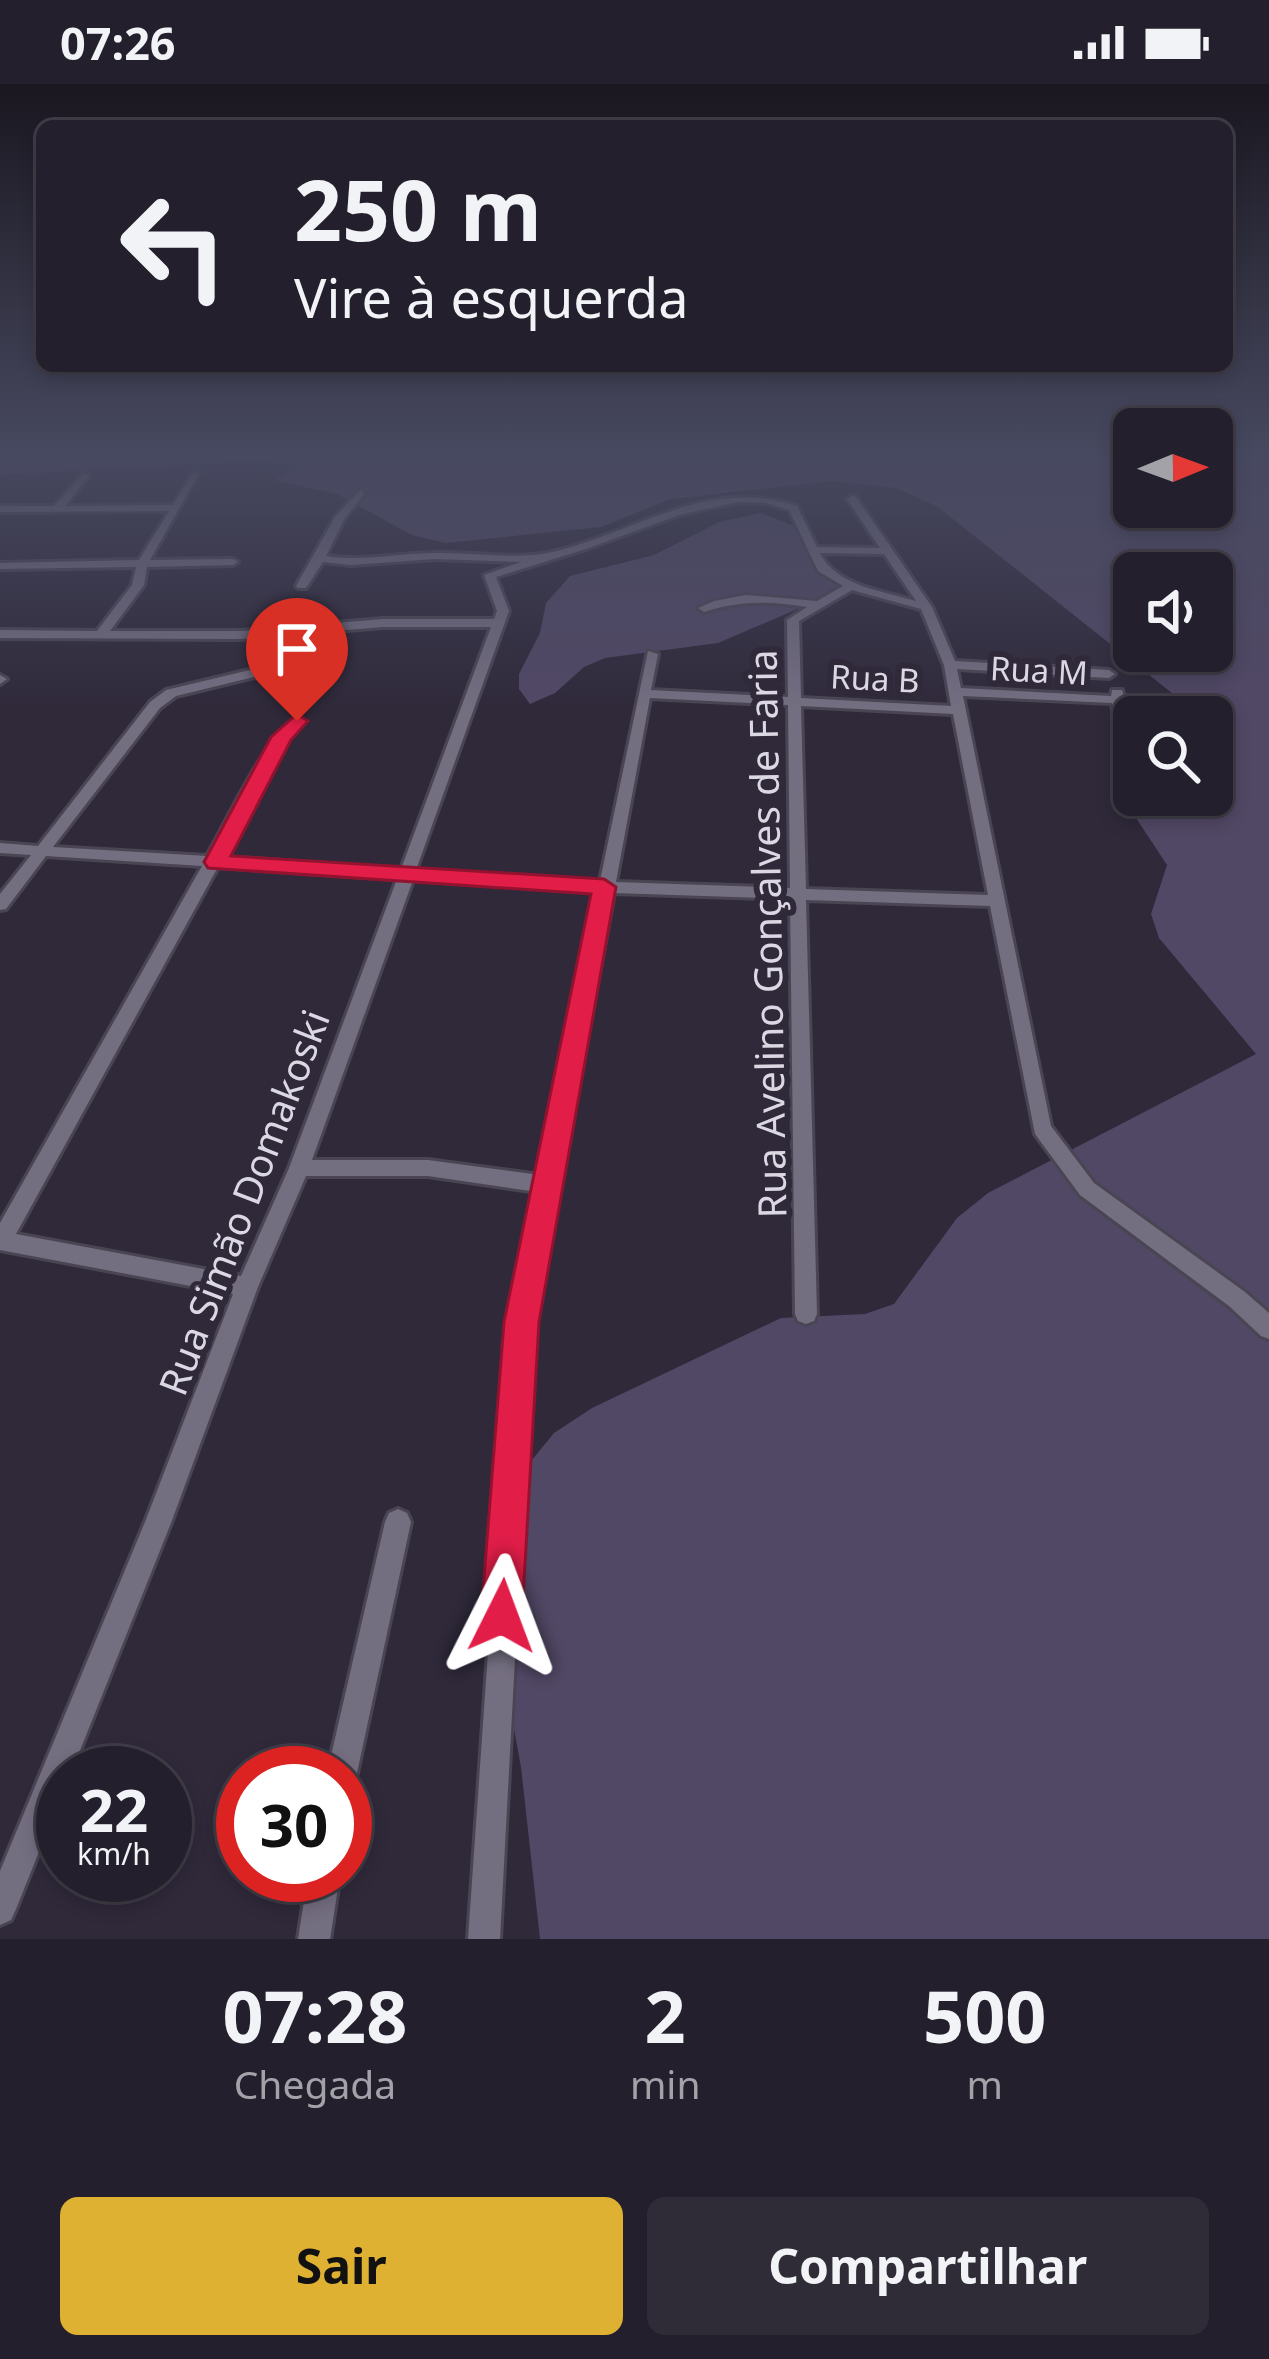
<!DOCTYPE html>
<html lang="pt">
<head>
<meta charset="utf-8">
<style>
  :root { --surface:#231f2c; --page:#2f2c38; --text:#f1f3f6; --muted:#a3a2a9; --line:#403d48; --accent:#deb133 }
  body { margin:0; font-family:"Noto Sans",sans-serif; background:var(--page); color:var(--text); height:100vh; display:flex; flex-direction:column; font-size:45px; white-space:nowrap }
  * { box-sizing:border-box; margin:0 }
  p { font-size:39px; color:var(--muted) }
  .icon { flex:none; width:66px; height:66px; fill:none; stroke:currentColor; stroke-width:2; stroke-linecap:round; stroke-linejoin:round }
  .map { position:relative; height:1855px; overflow:hidden }
  .sheet { display:flex; flex-direction:column; background:var(--surface); flex:1 }
  .sheet>* { flex:none }
  .top-card { position:absolute; left:36px; top:36px; width:1197px; height:252px; border-radius:18px; box-shadow:0 6px 18px #0003,0 0 0 3px var(--line); background:#231f2c; color:var(--text); overflow:hidden }
  .needle { width:78px; rotate:89deg }
  .fabs { position:absolute; left:1113px; top:324px; display:grid; gap:24px }
  .fabs a { display:grid; place-items:center; width:120px; height:120px; border-radius:18px; background:var(--surface); box-shadow:0 6px 18px #0003,0 0 0 3px var(--line); font-size:60px }
  .speed { position:absolute; left:36px; top:1662px; display:flex; gap:24px; font-size:60px; font-weight:700; text-align:center }
  .speed>* { display:grid; place-content:center; width:156px; height:156px; border-radius:50%; background:var(--surface); box-shadow:0 6px 18px #0003,0 0 0 3px var(--line); line-height:1 }
  .speed small { font-size:30px; font-weight:400 }
  .speed .limit { border:18px solid #d22; background:#fff; color:#111 }
  .pin { position:absolute; display:grid; place-items:center; width:102px; height:102px; color:#fff; margin:-123px -51px; border-radius:50% 50% 50% 0; rotate:-45deg; box-shadow:0 0 12px #0007 }
  .pin .icon { rotate:45deg }
  .me { position:absolute; width:132px; margin:-66px; rotate:3deg; stroke-linejoin:round; filter:drop-shadow(0 0 9px #0008) }
  .turn { display:flex; align-items:center; gap:42px; height:252px; padding:0 60px; font-size:54px }
  .turn .icon { width:156px; height:156px; stroke-width:2.5 }
  .turn b { display:block; font-size:84px; line-height:102px }
  .eta { display:flex; justify-content:space-evenly; align-items:center; height:204px; text-align:center }
  .eta b { font-size:72px; font-weight:700; line-height:84px }
  .button { display:flex; gap:24px; margin-top:auto; padding:24px 60px }
  .button a { flex:1; height:138px; border-radius:18px; background:var(--accent); color:#111; font-size:48px; font-weight:700; line-height:138px; text-align:center }
  .button a+a { background:var(--page); color:var(--text) }
  .status { display:flex; justify-content:space-between; align-items:center; height:84px; padding:0 60px; background:var(--surface); direction:ltr }
  .status svg { height:33px; fill:currentColor }
  .map>svg:first-child { display:block }
</style>
</head>
<body>
<div class="status"><b>07:26</b><svg viewBox="0 0 49 12"><path d="M0 12V9h3v3zM5 12V6h3v6zM10 12V3h3v9zM15 12V0h3v12zM26 1h20v11H26zM47 4h2v5h-2z"/></svg></div>
<div class="map">
<svg width="1269" height="1855" viewBox="0 0 1269 1855">
  <rect width="100%" height="100%" fill="#2f293a"/>
  <g fill="#514865" fill-rule="evenodd">
    <path d="M0 367H1134V423H1212V367H1269V1855H540L521 1683 489 1511 497 1449 527 1382 554 1349 592 1324 781 1234 865 1230 894 1220 957 1134 988 1109 1256 970 1159 854 1151 830 1167 781 1132 728 1127 712 1134 693V711H1212V633H1202L938 423 897 404 832 397 670 415 601 443 446 459 412 451 337 410 274 396 303 382 258 376 0 391ZM1134 489H1212V567H1134Z"/>
    <path d="M761 429 797 443 838 501 837 508 718 559 605 574 584 583 555 609 530 620 519 605V590L540 549 546 519 570 492 654 471 719 438Z"/>
  </g>
  <g fill="none" stroke-linecap="round" stroke-linejoin="round">
    <defs>
      <g id="street">
        <path d="M84 389 89 392 65 422 173 421 193 389H199L150 476 233 475 238 478 233 481 147 483 144 501 110 547H240L383 535H494L497 527 484 491 521 478 434 475 351 481 323 478 306 504H298L296 502 335 433 360 406 365 409 345 434 326 472C363 478 399 469 436 469 476 468 518 477 557 467 640 446 708 393 797 422L817 463 880 464 847 415 852 412 856 413 932 523 955 577 1109 586 1115 590 1109 594 957 585 961 604 1111 612 1112 606H1122L1124 612 1184 615 1191 619 1184 623 1125 620 1130 648 1123 652 1116 648 1112 619 963 612 1051 1042 1094 1099 1245 1208 1269 1229V1255L1261 1252 1229 1222 1080 1111 1035 1050 990 822 806 816 817 1230 814 1237 806 1240 798 1237 795 1230 790 815 614 809 560 1098 561 1101 533 1238 500 1855H468L511 1238 537 1108 428 1092H306L258 1203 171 1439 71 1689H63V1708L16 1825 11 1836 0 1841V1787L145 1438 233 1210 0 1166V1139L202 782 46 772 6 825 0 826V810L31 771 0 769V759L38 762 150 618 166 606 333 566 337 567V573L176 612 160 624 53 763 207 772C227 738 266 651 297 633L304 637 288 655 223 773 401 785 491 543H383L240 555 0 554V546L97 547 132 501 136 483 0 485V479L139 476 169 427 0 428V422H54ZM738 418 766 419 789 426 818 487 843 502 817 517 746 511 714 517 698 524 704 528C740 516 771 517 807 523L787 536 788 613 651 606 658 570 648 567 600 797 416 786 509 527 496 493 586 465 679 431ZM820 469 884 470 916 517C883 507 836 502 820 469ZM852 506 921 525 944 581 951 622 801 614 799 537ZM650 614 788 621 790 804 616 798ZM801 622 953 630 988 811 806 805ZM218 783 397 795 289 1084 241 1192 16 1150ZM413 796 598 808 540 1091 428 1076H312Z"/>
        <path d="M0 591 7 595 0 600Z"/>
        <path d="M398 1425 407 1429 411 1438 357 1689 353 1700 345 1703V1689H327L385 1438 389 1429Z"/>
        <path d="M308 1791H340L330 1855H298Z"/>
      </g>
    </defs>
    <use href="#street" stroke="#4a4553" stroke-width="6"/>
    <use href="#street" fill="#746e81" fill-rule="evenodd"/>
  </g>
  <linearGradient id="sky" x2="0" y2="1"><stop stop-color="#1a1720"/><stop offset="0.59" stop-color="#474960"/><stop offset="1" stop-color="#474960" stop-opacity="0"/></linearGradient>
  <rect width="1269" height="627" fill="url(#sky)"/>
  <path fill="#e11d48" stroke="#92132f" stroke-width="3" d="M297 630 308 637 291 656 231 772 604 795 616 803 539 1238 522 1532 516 1547 502 1553 487 1547 481 1532 504 1238 591 810 208 784 204 778 271 653Z"/>
  <g text-anchor="middle" dominant-baseline="central" stroke-width="12" stroke-linejoin="round" paint-order="stroke">
    <g font-size="33" fill="#dbd8e3" stroke="#2f293a">
      <text transform="translate(1039 586) rotate(3)">Rua M</text>
      <text transform="translate(875 594) rotate(3)">Rua B</text>
    </g>
    <g font-size="39" fill="#dbd8e3" stroke="#2f293a">
      <text transform="translate(766 850) rotate(-91)">Rua Avelino Gonçalves de Faria</text>
      <text transform="translate(243 1118) rotate(-69)">Rua Simão Domakoski</text>
    </g>
  </g>
</svg>
<div class="fabs">
<a><svg class="needle" viewBox="-14 -14 28 28"><path d="M0-13l5 13h-10z" fill="#e53935"/><path d="M0 13l5-13h-10z" fill="#a3a2a9"/></svg></a>
<a><svg class="icon" aria-label="sound" viewBox="0 0 24 24"><path d="M4 9h4l5-4v14l-5-4H4zM17 9q2 3 0 6"/></svg></a>
<a><svg class="icon" aria-label="search" viewBox="0 0 24 24"><circle cx="10" cy="10" r="6"/><path d="M15 15l6 6"/></svg></a>
</div>
<div class="speed"><div>22<small>km/h</small></div><div class="limit">30</div></div>
<div class="pin" style="left:297px;top:637px;background:#d93025"><svg class="icon" aria-label="arrive" viewBox="0 0 24 24"><path d="M6 21V4h12l-3 4 3 4H6"/></svg></div>
<svg class="me" style="left:502px;top:1532px" viewBox="-20 -20 40 40"><path d="M0-17L14 15 0 8-14 15z" fill="#e11d48" stroke="#fff" stroke-width="4"/></svg>
<div class="top-card">
<div class="turn"><svg class="icon" aria-label="left" viewBox="0 0 24 24"><path d="M17 20v-9H6M10 6l-5 5 5 5"/></svg><div><b>250 m</b>Vire à esquerda</div></div>
</div>
</div>
<section class="sheet">
<div class="eta">
<div><b>07:28</b><p>Chegada</p></div>
<div><b>2</b><p>min</p></div>
<div><b>500</b><p>m</p></div>
</div>
<div class="button"><a>Sair</a><a>Compartilhar</a></div>
</section>
</body>
</html>
